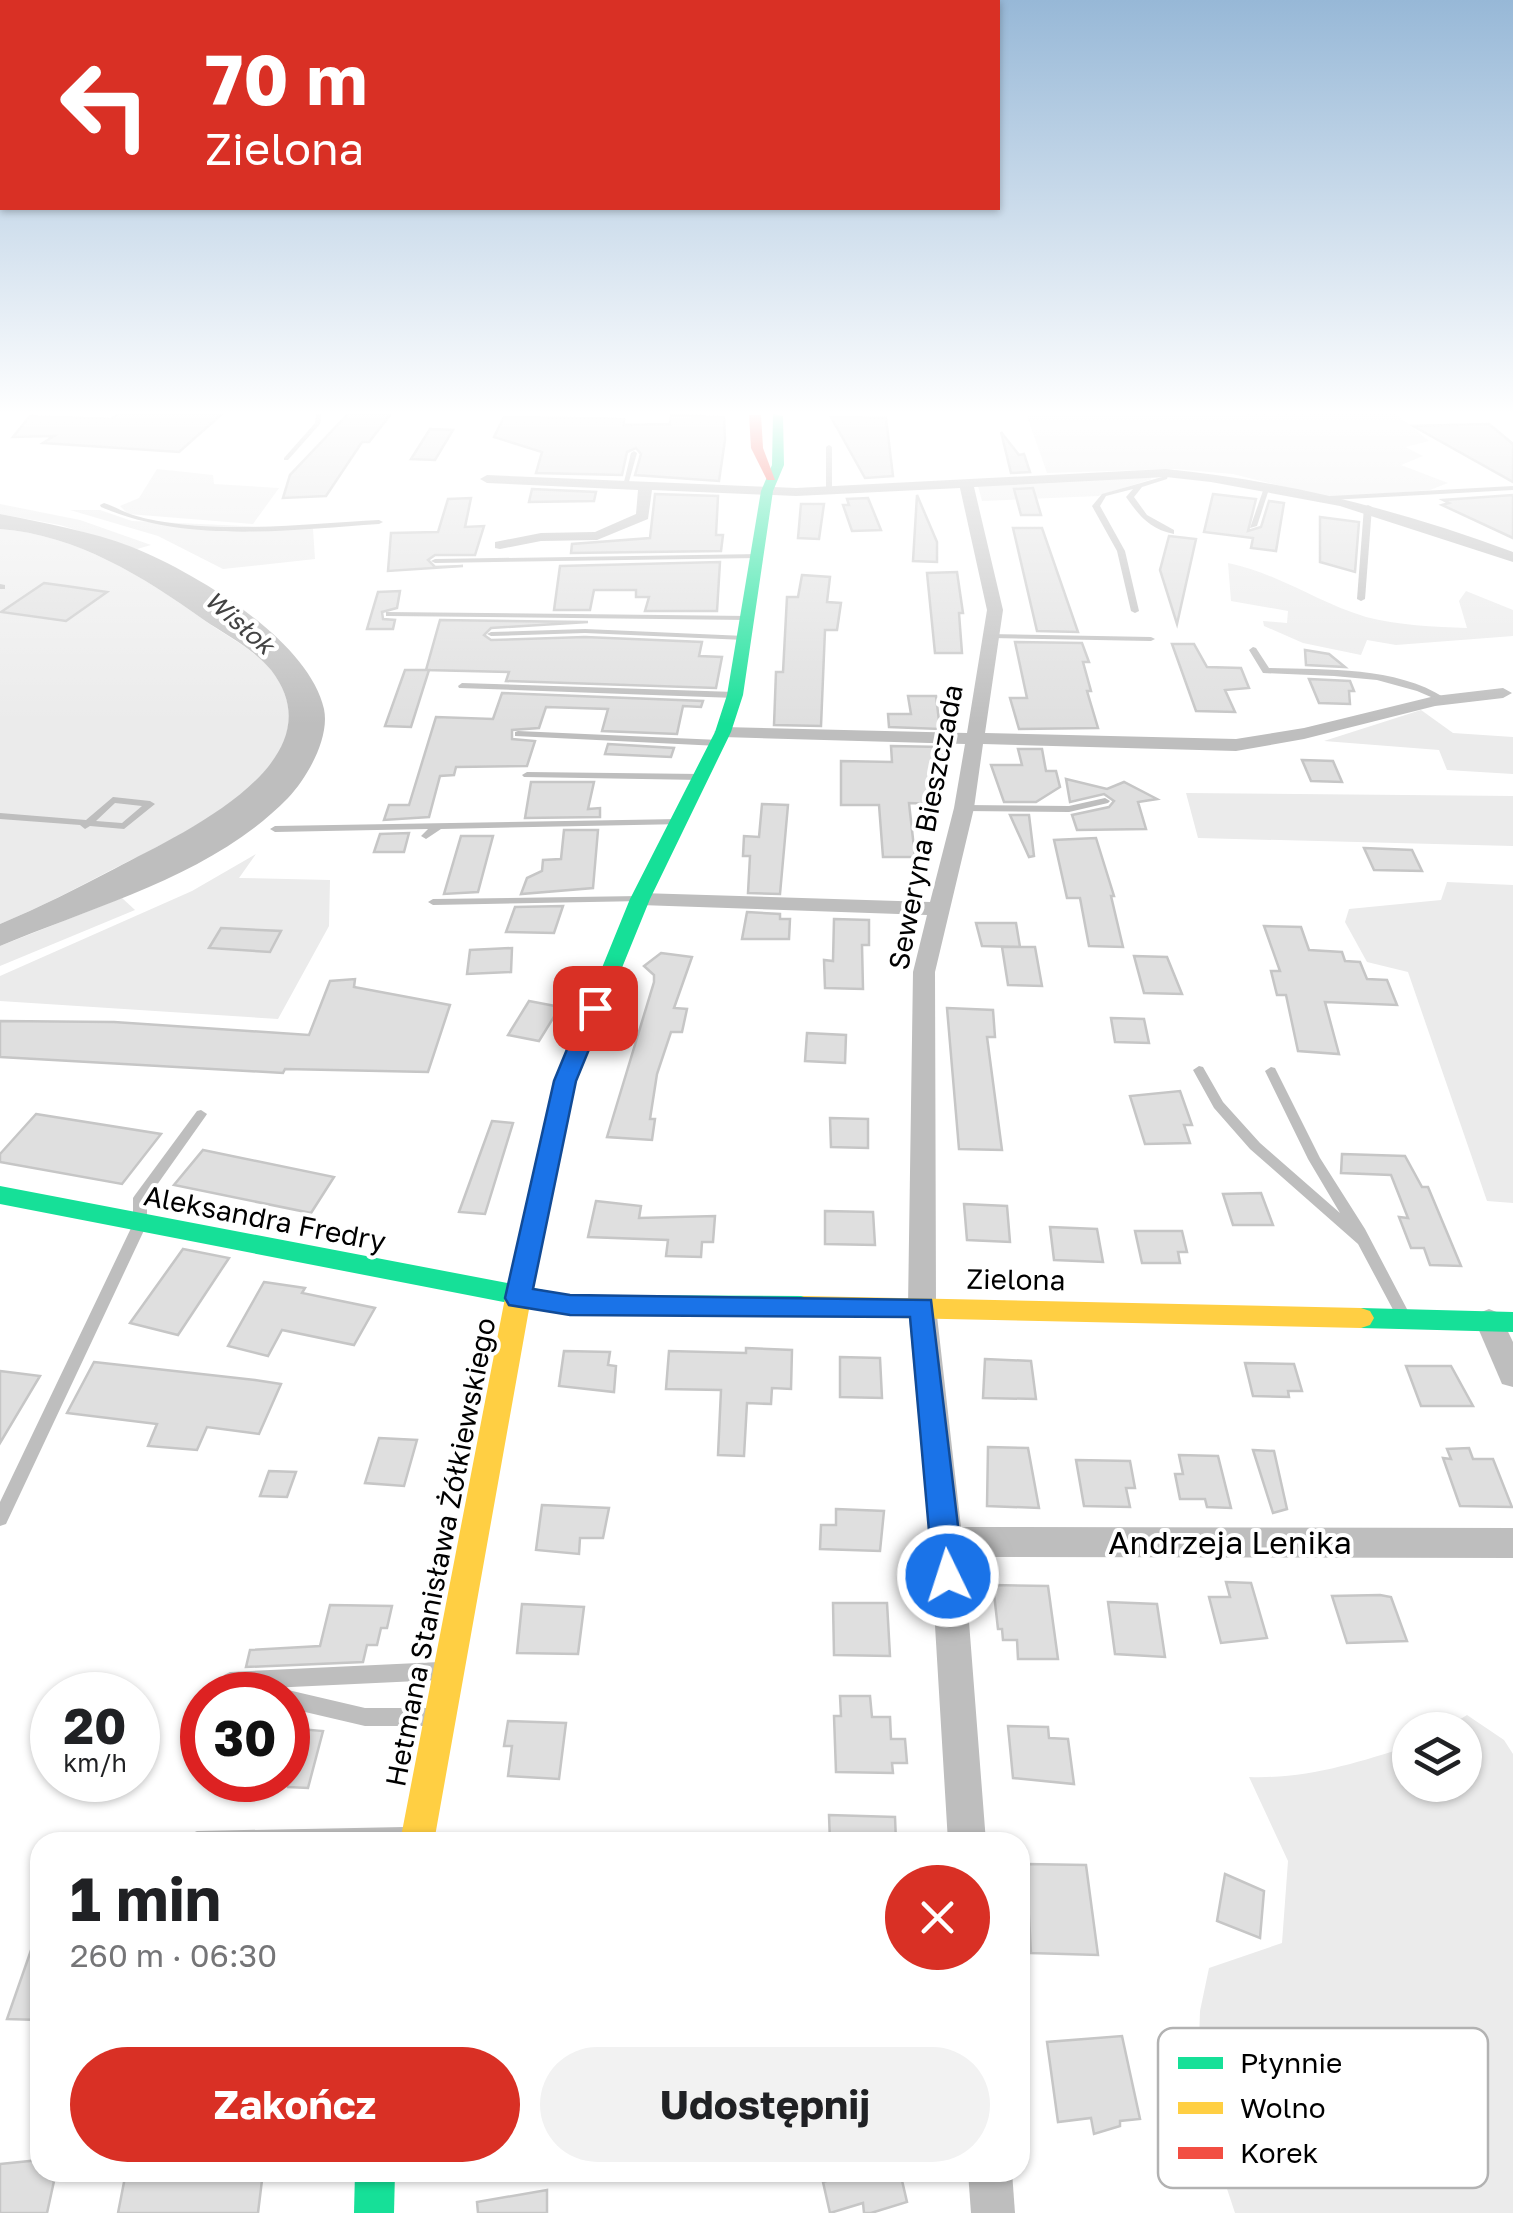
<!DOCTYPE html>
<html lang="pl">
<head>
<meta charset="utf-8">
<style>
  :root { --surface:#fff; --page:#f2f2f2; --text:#202124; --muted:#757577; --accent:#d93025 }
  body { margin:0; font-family:"Golos Text",sans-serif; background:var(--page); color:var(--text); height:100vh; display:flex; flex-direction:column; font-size:38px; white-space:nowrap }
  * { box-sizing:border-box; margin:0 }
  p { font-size:32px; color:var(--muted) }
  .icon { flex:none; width:55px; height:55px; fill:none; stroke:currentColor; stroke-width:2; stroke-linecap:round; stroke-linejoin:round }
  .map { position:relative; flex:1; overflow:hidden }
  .panel { position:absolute; left:30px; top:1832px; width:1000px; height:350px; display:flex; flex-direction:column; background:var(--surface); border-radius:30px; box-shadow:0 2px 8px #0004 }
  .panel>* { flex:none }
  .guide { position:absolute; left:0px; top:0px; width:1000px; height:210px; box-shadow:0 2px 8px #0004; background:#d93025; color:#fff; overflow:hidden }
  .buttons { position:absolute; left:1392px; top:1712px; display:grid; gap:20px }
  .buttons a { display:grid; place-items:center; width:90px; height:90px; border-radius:50%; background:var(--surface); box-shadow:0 2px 8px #0004; font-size:50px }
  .speed { position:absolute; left:30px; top:1672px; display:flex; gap:20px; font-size:50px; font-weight:700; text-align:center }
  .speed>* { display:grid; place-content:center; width:130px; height:130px; border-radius:50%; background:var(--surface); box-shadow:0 2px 8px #0004; line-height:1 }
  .speed small { font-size:25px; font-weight:400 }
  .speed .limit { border:15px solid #d22; background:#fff; color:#111 }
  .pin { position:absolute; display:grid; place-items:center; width:85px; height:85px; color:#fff; margin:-42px; border-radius:20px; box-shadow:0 5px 15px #0006 }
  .me { position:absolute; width:110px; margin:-55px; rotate:356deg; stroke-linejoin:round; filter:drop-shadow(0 0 8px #0008) }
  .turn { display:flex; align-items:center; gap:35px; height:210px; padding:0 40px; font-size:45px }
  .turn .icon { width:130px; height:130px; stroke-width:2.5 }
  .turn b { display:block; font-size:70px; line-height:85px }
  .round { display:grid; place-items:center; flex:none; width:105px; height:105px; border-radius:52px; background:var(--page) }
  .head { display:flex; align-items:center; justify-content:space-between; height:170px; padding:0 40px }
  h1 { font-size:60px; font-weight:700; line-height:75px }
  .action { display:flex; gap:20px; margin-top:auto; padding:20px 40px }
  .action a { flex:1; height:115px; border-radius:60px; background:var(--accent); color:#fff; font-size:40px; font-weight:700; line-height:115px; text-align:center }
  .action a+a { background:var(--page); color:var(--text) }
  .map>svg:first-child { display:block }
</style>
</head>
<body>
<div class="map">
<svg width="1513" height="2213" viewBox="0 0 1513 2213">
  <rect width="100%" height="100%" fill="#fff"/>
  <g fill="#ebebeb">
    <path d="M1396 414 1429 441 1405 447 1423 456 1401 465 1448 483 1430 490 1330 498 1233 474 1174 469 1047 473 1027 416Z"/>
    <path d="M157 469 213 475 214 484 279 488 253 524 128 514 120 506 139 498Z"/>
    <path d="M1148 476 1152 479 1098 496 982 501 978 486Z"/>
    <path d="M0 504 80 520 151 545 137 549 60 525 0 514Z"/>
    <path d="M70 510H100L132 521 313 529 315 559 223 569 158 536Z"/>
    <path d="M0 529C77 535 144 577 204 620 226 636 254 649 271 670 342 761 183 834 123 864 82 885 43 906 0 924Z"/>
    <path d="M1228 563C1278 573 1318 603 1366 617 1397 625 1435 627 1467 628L1459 601 1466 591 1513 610V636L1396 645 1367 640 1361 655 1303 643 1264 626 1263 621 1287 623 1288 611 1231 601Z"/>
    <path d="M1421 710 1453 733 1513 737V774L1447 770 1439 750 1324 741Z"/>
    <path d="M1186 793 1513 796V846L1198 838Z"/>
    <path d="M256 854 239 878 330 880 329 926 278 1019 0 1001V976L192 891Z"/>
    <path d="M1447 882 1513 885V1203L1487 1201 1408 972 1367 962 1345 922 1349 909 1441 900Z"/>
    <path d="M122 898 135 910 0 966V946Z"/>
    <path d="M1467 1715 1504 1740 1513 1754V2213H1235L1197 2098 1200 2011 1209 1968 1282 1943 1288 1861 1249 1777C1307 1779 1356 1763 1410 1746V1785H1465V1730H1442Z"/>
  </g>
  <path fill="#bebebe" d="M0 514C45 523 90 531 132 547 194 572 308 639 324 709 330 738 307 778 288 798 213 875 97 905 0 946V924C40 907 78 888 116 868 176 836 343 763 271 670 254 649 226 635 204 620 144 577 77 535 0 529Z"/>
  <g fill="#dfdfdf" stroke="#c6c6c6" stroke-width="2.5">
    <path d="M118 414H222L179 452 43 443 54 436 13 437 30 416 111 419Z"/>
    <path d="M348 414H391L369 442H362L326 496 283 498 290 475Z"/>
    <path d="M671 415 724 417 725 440 719 481 635 475 641 454 636 448 627 452 622 475 536 473 542 452 494 437 504 417 624 419V425L670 424Z"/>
    <path d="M831 417 886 418 893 476 865 478Z"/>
    <path d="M1489 424 1513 444V482L1413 426Z"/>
    <path d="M430 429 453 430 435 460 411 459Z"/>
    <path d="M1001 432 1019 455 1024 454 1030 472 1011 473Z"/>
    <path d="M1033 488 1041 515H1021L1014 489Z"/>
    <path d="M532 489 596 492 594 501 529 502Z"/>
    <path d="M655 494 718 496 716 535H723L721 551 571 553 572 544 650 538Z"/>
    <path d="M1213 494 1256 499 1248 531 1261 527 1269 501 1284 503 1276 551 1251 548 1253 538 1204 532Z"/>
    <path d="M917 495 937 542V562L913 561Z"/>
    <path d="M1513 495V538L1442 505 1449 503 1443 500Z"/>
    <path d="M471 498 465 527 484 526 475 555H435L428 560 435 567 463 566 388 571 391 533 438 532 448 499Z"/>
    <path d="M868 498 881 530 852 531 843 505H849L847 499Z"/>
    <path d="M801 504H824L819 539 798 538Z"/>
    <path d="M1320 517 1359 522 1355 572 1320 562Z"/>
    <path d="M1013 528H1042L1078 632 1037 631Z"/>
    <path d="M1169 536 1196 539 1177 624 1160 570Z"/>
    <path d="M720 562 717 611H645L649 597H636V590H594L590 610H554L560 566Z"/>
    <path d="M957 572 963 613H959L962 653H935L927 573Z"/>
    <path d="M802 575 830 577 827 602 841 603 837 630H825L821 726 774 725 776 672H783L787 597H798Z"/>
    <path d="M44 583 73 587 107 592 66 621 1 612Z"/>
    <path d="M400 591 397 608 382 612 383 619 395 620 393 629H367L378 592Z"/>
    <path d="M440 620 588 622 491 628 484 635 491 640 585 637 702 642 699 656 722 657 716 688 506 681 509 672 426 670Z"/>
    <path d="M1015 642 1082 643 1089 662H1083L1091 691H1087L1098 728 1019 729 1010 698H1027Z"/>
    <path d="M1172 644H1194L1207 667 1241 668 1249 688 1225 690 1235 712 1196 711Z"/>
    <path d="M1305 650 1329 654 1345 667 1306 665Z"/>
    <path d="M405 670H429L411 727 385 726Z"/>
    <path d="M1309 679 1350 681 1354 691H1349L1350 704 1319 703Z"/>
    <path d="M502 693 703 701 701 707 683 706 677 734 602 731 608 709 546 707 539 728 512 730V739L535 741 527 766 456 767 454 775 440 776 429 817 384 820 389 805H409L436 717 493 719Z"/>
    <path d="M908 696H936L940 729 889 727 888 714H911Z"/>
    <path d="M608 744 674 748 671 757 605 754Z"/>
    <path d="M891 746 942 747 943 757H936V804L909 803 915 857H883L879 805H841V761L892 762Z"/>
    <path d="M1018 749H1042L1046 771H1056L1060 787 1036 802H1004L991 765H1022Z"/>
    <path d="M1302 760 1333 761 1342 782 1311 781Z"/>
    <path d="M1066 779 1107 789 1124 782 1157 799 1138 802 1146 829 1077 830 1072 815 1109 807 1114 801 1104 794 1070 802Z"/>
    <path d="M531 782H594L588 809 600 808V817L525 818Z"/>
    <path d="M762 804 788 805 780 894 748 893 750 856H743L744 836 759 837Z"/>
    <path d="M1010 815H1029L1034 856 1029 857Z"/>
    <path d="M564 830H598L593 888 521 894 527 878 542 871 543 860 561 859Z"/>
    <path d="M409 833 404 852H374L380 834Z"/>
    <path d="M461 836H493L478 892 444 894Z"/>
    <path d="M1096 838 1114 896H1111L1123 947 1089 946 1080 898H1067L1054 840Z"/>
    <path d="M1364 848 1412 850 1422 871 1374 870Z"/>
    <path d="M563 906 554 933 506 932 515 907Z"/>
    <path d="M747 912 780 914V919H790L789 939H742Z"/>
    <path d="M834 919 869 920V945H862L863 989 825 988 824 960 833 961Z"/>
    <path d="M976 923H1016L1020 947 982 946Z"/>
    <path d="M1264 926 1301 927 1309 950 1342 952 1345 961 1360 962 1367 979 1387 980 1397 1005 1325 1002 1339 1054 1298 1051 1286 995H1277L1271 971H1280Z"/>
    <path d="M221 928 281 931 270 952 209 948Z"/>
    <path d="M1002 947H1035L1042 986 1008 985Z"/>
    <path d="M512 948 511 972 467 974 470 950Z"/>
    <path d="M661 953 692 957 674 1008 687 1009 682 1032H671L657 1074 650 1119H655L652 1140 607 1137 654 982V975L644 966Z"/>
    <path d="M1134 956 1167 957 1182 994 1144 993Z"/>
    <path d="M355 979 354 987 450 1005 428 1072 285 1069 283 1073 0 1057V1021L114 1022 309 1035 330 981Z"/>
    <path d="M529 1001 560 1007 539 1041 508 1035Z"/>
    <path d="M947 1008 993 1010 995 1037H987L1002 1150 959 1149Z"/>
    <path d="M1111 1018 1144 1019 1149 1043 1115 1042Z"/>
    <path d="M807 1033 846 1035 845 1063 805 1061Z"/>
    <path d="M1180 1091 1192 1125H1184L1190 1143 1145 1144 1130 1096Z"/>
    <path d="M36 1114 161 1134 122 1184 0 1162V1154Z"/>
    <path d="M830 1118 868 1119V1148L831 1147Z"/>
    <path d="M492 1121 513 1123 485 1214 459 1212Z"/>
    <path d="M203 1150 334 1177 311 1213 174 1185Z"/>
    <path d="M1342 1154 1405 1156 1422 1187H1428L1461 1266 1430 1265 1424 1248H1411L1399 1217 1408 1218 1391 1175 1341 1173Z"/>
    <path d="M1261 1193 1273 1225H1233L1223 1194Z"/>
    <path d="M596 1201 641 1206 639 1218 715 1216 713 1242H702L701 1257 666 1256 668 1240 588 1237Z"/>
    <path d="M964 1204 1007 1206 1010 1242 967 1240Z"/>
    <path d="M825 1211 873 1212 875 1245 825 1244Z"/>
    <path d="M1050 1227 1097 1229 1103 1262 1054 1260Z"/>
    <path d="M1135 1231H1182L1187 1252H1178L1180 1263H1142Z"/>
    <path d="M183 1249 229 1258 178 1335 130 1323Z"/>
    <path d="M264 1282 305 1288 302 1293 375 1308 354 1345 282 1330 268 1356 228 1346Z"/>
    <path d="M746 1348 792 1350 791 1389 772 1388 771 1404 747 1403 744 1456 718 1455 721 1390 666 1389 669 1351 746 1353Z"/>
    <path d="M564 1351 610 1352 608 1365 616 1366 614 1392 559 1386Z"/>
    <path d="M840 1357 880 1358 882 1398 840 1397Z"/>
    <path d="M985 1359 1031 1361 1036 1399 983 1398Z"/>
    <path d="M94 1362 255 1380 281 1384 259 1434 207 1427 197 1450 148 1446 157 1424 67 1413Z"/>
    <path d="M1245 1363 1294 1364 1302 1391H1288L1289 1397 1253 1396Z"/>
    <path d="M1406 1366H1451L1473 1406H1421Z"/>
    <path d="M0 1371 40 1376 0 1443Z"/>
    <path d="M379 1438 417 1440 404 1486 365 1483Z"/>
    <path d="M988 1447 1028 1448 1039 1508 987 1506Z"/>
    <path d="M1469 1448 1473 1459H1493L1512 1507 1460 1506 1443 1458 1451 1459 1447 1449Z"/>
    <path d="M1253 1450 1274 1451 1287 1509 1273 1513Z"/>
    <path d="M1179 1455 1218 1456 1231 1508 1207 1507 1205 1499H1180L1175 1474H1183Z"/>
    <path d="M1076 1460 1130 1461 1135 1488H1126L1130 1507 1084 1506Z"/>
    <path d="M269 1471 296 1472 287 1497 260 1496Z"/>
    <path d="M542 1505 609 1508 603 1538H580L579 1554 536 1550Z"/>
    <path d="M836 1509 884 1511 880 1551 820 1549 821 1525H836Z"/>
    <path d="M1226 1582 1251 1583 1267 1638 1221 1643 1209 1597H1230Z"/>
    <path d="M993 1585 1048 1586 1058 1659H1018L1017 1640H1003L1002 1629H998Z"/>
    <path d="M1380 1595 1391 1597 1407 1641 1347 1643 1332 1596Z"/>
    <path d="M1108 1602 1157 1604 1165 1657 1115 1654Z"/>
    <path d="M833 1603H887L890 1656 834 1655Z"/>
    <path d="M522 1604 584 1607 578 1654 517 1653Z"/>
    <path d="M330 1605 392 1606 387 1628H381L377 1645H367L363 1662 246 1667 250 1650 320 1646Z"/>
    <path d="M840 1696H870L872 1717H890L891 1739H905L907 1763H892L893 1773 836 1772 834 1716H841Z"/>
    <path d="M508 1721 566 1723 559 1779 508 1776 512 1746H504Z"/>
    <path d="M1008 1726 1048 1727 1049 1738 1068 1739 1074 1784 1013 1778Z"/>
    <path d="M288 1728 323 1731 308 1788 288 1787Z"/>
    <path d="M829 1815 895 1817 896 1842H830Z"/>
    <path d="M1026 1864 1086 1865 1098 1955 1031 1953Z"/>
    <path d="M1225 1874 1264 1891 1260 1938 1217 1921Z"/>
    <path d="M37 1933 40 2020 7 2019Z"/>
    <path d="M1122 2036 1140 2119 1120 2121V2126L1094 2134 1091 2118 1058 2122 1047 2042Z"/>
    <path d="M40 2160V2172H56L47 2213H0V2164Z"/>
    <path d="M126 2172H194L193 2178 263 2172 258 2213H118Z"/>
    <path d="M832 2172H900L907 2202 871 2213H864L863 2203 830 2213 823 2182 833 2179Z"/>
    <path d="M547 2190V2213H478L477 2202Z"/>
  </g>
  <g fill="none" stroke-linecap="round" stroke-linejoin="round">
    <g fill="#bebebe" fill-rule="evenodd">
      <path d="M316 414H322L320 424 288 460H284V458L315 423Z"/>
      <path d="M829 445 832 447V490L829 492 826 490V447Z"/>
      <path d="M634 451 637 453 628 485 623 486 631 453Z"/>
      <path d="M1164 472 1169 473 1167 479 1142 487 1134 497 1147 515 1174 530V534C1150 529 1140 517 1126 497L1133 489 1106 496 1100 506 1125 551 1139 611 1135 613 1131 611 1117 551 1092 506 1102 494 1162 477Z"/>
      <path d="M1265 485 1270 486 1257 526 1250 528Z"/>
      <path d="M1513 486V490L1330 500 1326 498 1330 496Z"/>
      <path d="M104 503C114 506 123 512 133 515 202 536 306 524 379 520L383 522 379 524C288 530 187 544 101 507L100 505Z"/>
      <path d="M1368 505 1372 507 1365 599 1361 601 1357 599 1364 507Z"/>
      <path d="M761 554V558H758L435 563 431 561 435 559Z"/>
      <path d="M0 584 5 585V589H0Z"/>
      <path d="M386 612 748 616 752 618 748 620 389 616H386Z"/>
      <path d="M585 629 745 636 749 638 745 640 585 633 491 636 487 634 491 632Z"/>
      <path d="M987 634 1151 637 1155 639 1151 641 990 638H987Z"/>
      <path d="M1253 647 1256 648 1269 668C1326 670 1395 666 1445 698L1438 700 1417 691 1377 680 1334 676 1263 673 1249 650Z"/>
      <path d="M462 683 735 692 739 695 735 698 459 688 458 686Z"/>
      <path d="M518 731 719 740 724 743 719 746 515 736V732Z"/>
      <path d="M527 772 701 774 706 777 701 780 524 777 522 775Z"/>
      <path d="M113 797 150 801 155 804 124 829 90 826 85 829 80 825 0 819V813L86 820ZM115 803 142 806 122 823 96 821Z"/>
      <path d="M1105 798 1110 801 1108 803 1069 812 964 811 959 808 964 805 1069 806Z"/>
      <path d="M680 819 685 822 684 824 441 829 426 839 421 836 428 829 275 832 270 829 275 826Z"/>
      <path d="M640 896 644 897V901L433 905 428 902 433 899Z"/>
      <path d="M1199 1066 1203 1067 1223 1102 1260 1143 1340 1213 1308 1159 1265 1071 1271 1067 1275 1068 1320 1158 1365 1229 1408 1311 1410 1315 1408 1319 1403 1321 1398 1319 1358 1244 1250 1149 1214 1108 1193 1070Z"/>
      <path d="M201 1110 207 1114 205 1117 147 1199V1224L6 1524 0 1526V1502L133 1224V1198L135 1195 197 1111Z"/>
      <path d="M439 1662 445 1665 448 1671 445 1677 439 1680 230 1690 224 1687 221 1681 224 1675 230 1672Z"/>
      <path d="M288 1690 365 1708H431L437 1711 440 1717 437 1723 431 1726H365L288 1708V1695H281Z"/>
      <path d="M405 1827 412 1830 415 1837 412 1842 187 1841 190 1834 197 1831Z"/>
    </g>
    <g fill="#bebebe" fill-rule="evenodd">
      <path d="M1166 469C1286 481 1400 510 1513 552V562L1340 506 1211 482 1166 477 974 487 1003 610 985 733 1236 739 1304 728 1435 696 1503 688 1512 693 1503 698 1435 706 1304 739 1236 751 983 744 974 808 935 972 936 1307 961 1527 1513 1528V1558L964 1557 986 1842H948L930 1542 908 1307 913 972 927 915 640 905 629 899 640 893 930 902 954 808 965 744 723 737 714 732 723 727 967 733 987 610 960 488 796 496 652 490 648 519 597 540 541 541 500 549 495 548V542L541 533 595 532 636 514 638 490 487 483 480 479 487 475 796 488Z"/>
      <path d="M1489 1309 1499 1313 1513 1342V1387L1502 1384 1475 1321 1479 1313Z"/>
      <path d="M968 2172H1012L1015 2213H971Z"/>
    </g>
    <g fill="#16e098" fill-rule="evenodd">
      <path d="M773 414 783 416 784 465 773 491 743 695 731 732 650 899 606 1007 596 1014 589 1012 586 1007 630 899 715 732 727 695 761 491 772 465Z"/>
      <path d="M0 1186 570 1295 804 1296 813 1299 817 1306 813 1313 804 1316 570 1315 0 1204Z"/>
      <path d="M1361 1308 1513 1312V1332L1361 1328 1352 1325 1348 1318 1352 1311Z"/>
      <path d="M355 2172H395L394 2213H354Z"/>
    </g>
    <g fill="#ffcf43" fill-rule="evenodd">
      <path d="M596 1000 606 1007 576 1081 531 1298 434 1842H400L505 1298 554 1081 586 1007Z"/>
      <path d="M804 1296 1361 1308 1370 1311 1374 1318 1370 1325 1361 1328 804 1316 795 1313 791 1306 795 1299Z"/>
    </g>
    <path fill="#f24e42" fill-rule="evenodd" d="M749 415H761L763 448 775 480H767L751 448Z"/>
  </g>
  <linearGradient id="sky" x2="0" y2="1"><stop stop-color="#97b8d7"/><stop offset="0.57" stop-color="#fff"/><stop offset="1" stop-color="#fff" stop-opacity="0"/></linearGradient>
  <rect width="1513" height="724" fill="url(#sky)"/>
  <path fill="#1a73e8" stroke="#114b97" stroke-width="2.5" d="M595 1002 606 1008 576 1081 533 1289 570 1295 931 1300 964 1576 959 1586 948 1590 938 1586 933 1576 910 1317 570 1315 509 1305 505 1298 554 1081 584 1008Z"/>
  <g text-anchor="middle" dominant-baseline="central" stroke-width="8" stroke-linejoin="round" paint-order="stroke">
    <g font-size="25" font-style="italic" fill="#434343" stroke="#fff">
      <text transform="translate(240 622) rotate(41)">Wisłok</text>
    </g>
    <g font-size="28" fill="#000" stroke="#fff">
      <text transform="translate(925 827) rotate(-79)">Seweryna Bieszczada</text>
      <text transform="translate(265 1218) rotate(11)">Aleksandra Fredry</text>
      <text transform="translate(1016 1279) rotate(1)">Zielona</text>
      <text transform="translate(440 1552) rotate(-79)">Hetmana Stanisława Żółkiewskiego</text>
    </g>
    <g font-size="32" fill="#000" stroke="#fff">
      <text x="1230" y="1542">Andrzeja Lenika</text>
    </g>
  </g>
  <rect x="1158" y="2028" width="330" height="160" rx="15" fill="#fff" stroke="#b2b2b2" stroke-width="2.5"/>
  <rect x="1178" y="2057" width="45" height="12" fill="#16e098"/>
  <rect x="1178" y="2102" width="45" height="12" fill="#ffcf43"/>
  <rect x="1178" y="2147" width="45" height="12" fill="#f24e42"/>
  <g font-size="28" fill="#000">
    <text x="1240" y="2073">Płynnie</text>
    <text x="1240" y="2118">Wolno</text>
    <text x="1240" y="2163">Korek</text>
  </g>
</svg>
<div class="buttons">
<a><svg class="icon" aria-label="layers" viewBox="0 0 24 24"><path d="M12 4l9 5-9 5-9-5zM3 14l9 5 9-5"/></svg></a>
</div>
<div class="speed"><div>20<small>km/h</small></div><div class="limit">30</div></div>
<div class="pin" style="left:595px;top:1008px;background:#d93025"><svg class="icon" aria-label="arrive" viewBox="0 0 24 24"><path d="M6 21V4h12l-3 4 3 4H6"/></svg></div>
<svg class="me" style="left:948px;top:1576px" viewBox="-20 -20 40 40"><circle r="17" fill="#1a73e8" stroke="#fff" stroke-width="3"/><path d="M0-11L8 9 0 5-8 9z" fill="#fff"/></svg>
<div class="guide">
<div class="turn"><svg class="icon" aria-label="left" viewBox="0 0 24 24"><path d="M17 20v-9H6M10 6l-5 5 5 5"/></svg><div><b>70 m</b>Zielona</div></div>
</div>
<section class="panel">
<div class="head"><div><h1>1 min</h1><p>260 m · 06:30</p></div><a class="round" style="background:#d93025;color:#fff"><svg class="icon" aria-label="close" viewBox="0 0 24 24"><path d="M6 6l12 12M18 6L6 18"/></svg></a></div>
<div class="action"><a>Zakończ</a><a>Udostępnij</a></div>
</section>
</div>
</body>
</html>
